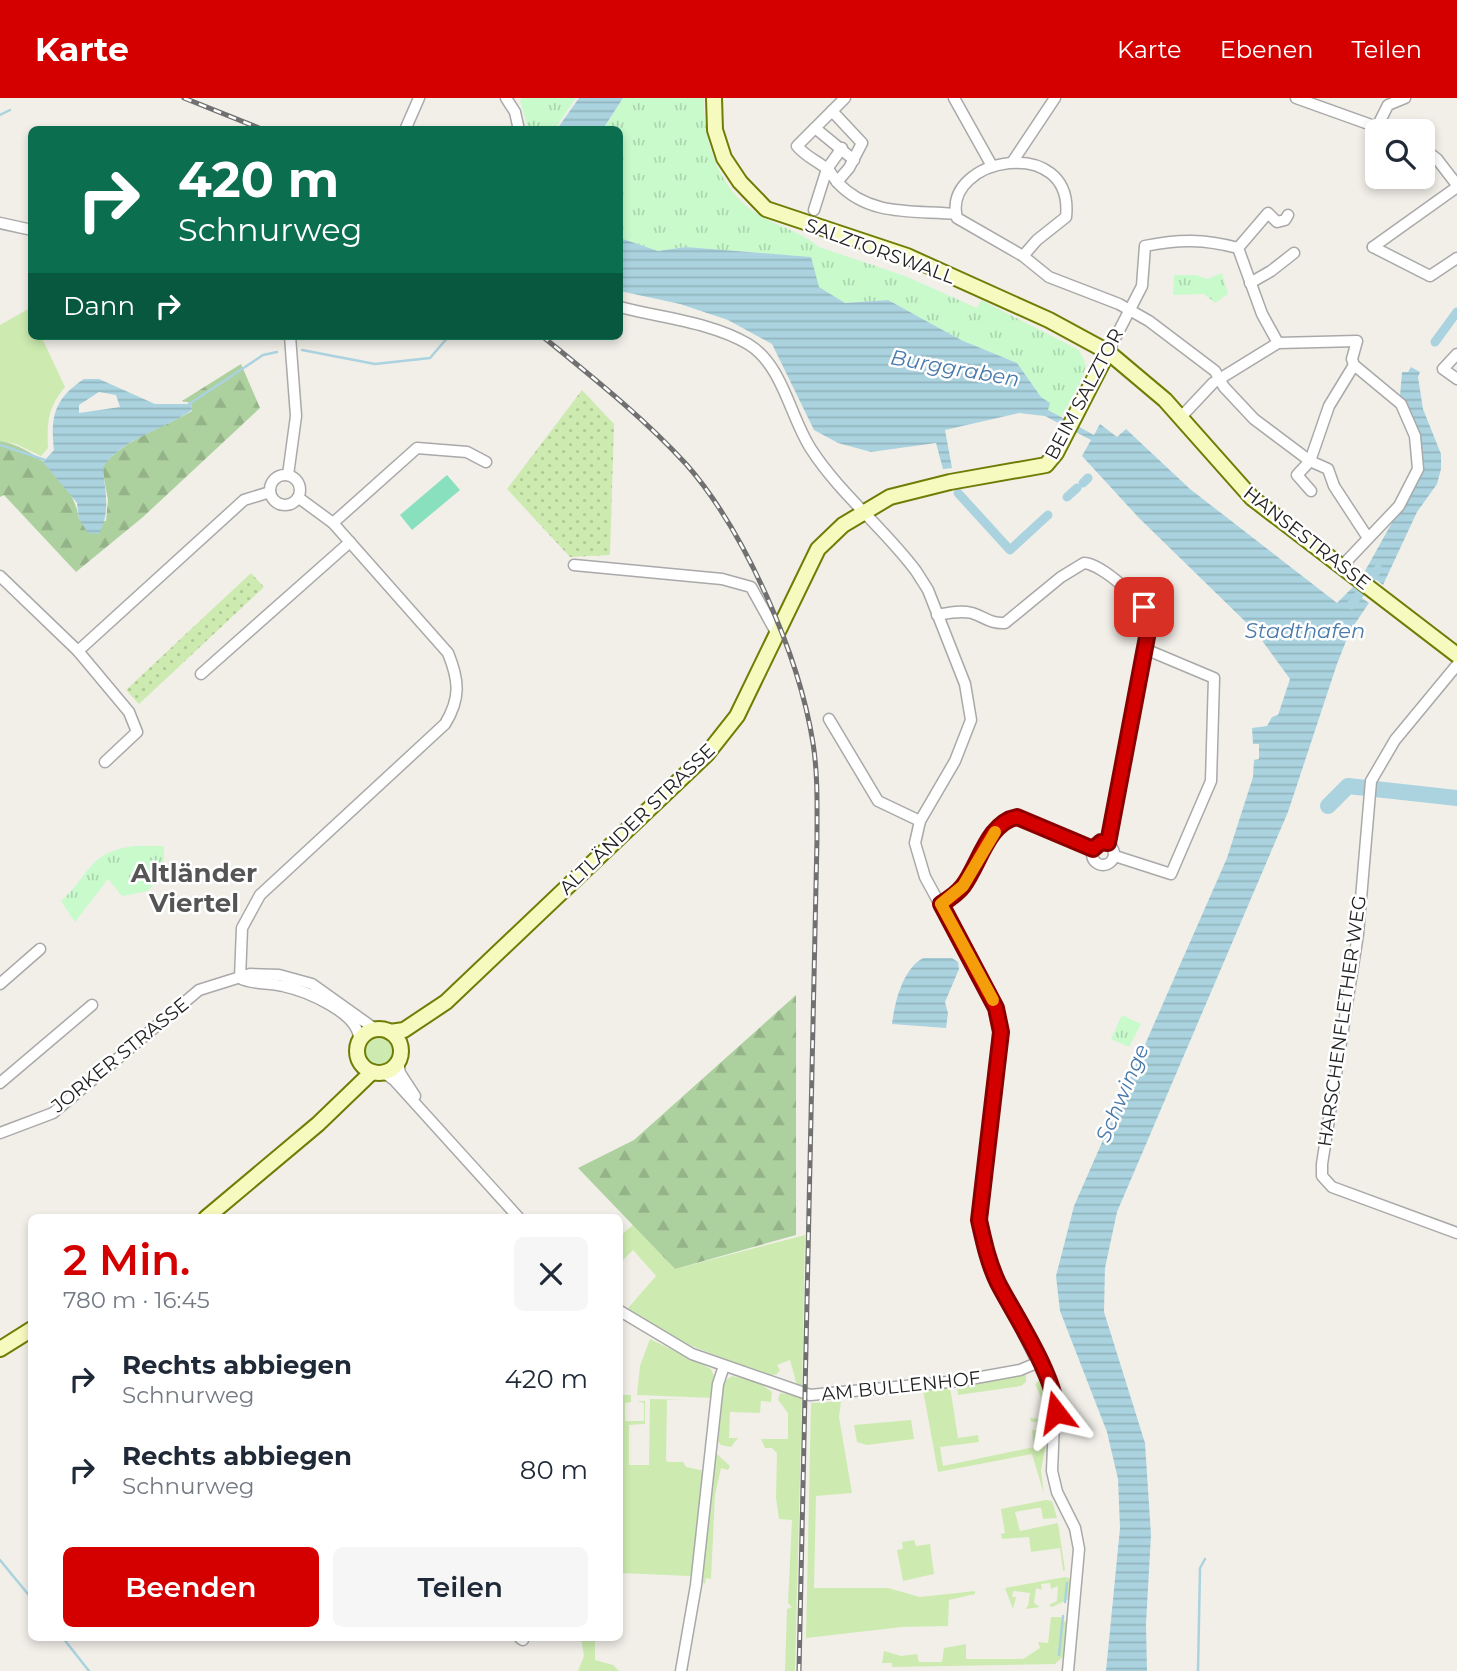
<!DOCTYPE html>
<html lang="de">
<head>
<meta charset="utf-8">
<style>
  :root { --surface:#fff; --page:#f6f6f7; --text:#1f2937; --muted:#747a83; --accent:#d40000 }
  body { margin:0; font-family:Montserrat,sans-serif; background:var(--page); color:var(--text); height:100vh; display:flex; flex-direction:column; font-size:26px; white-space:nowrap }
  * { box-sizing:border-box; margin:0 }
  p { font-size:23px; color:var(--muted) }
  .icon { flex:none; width:38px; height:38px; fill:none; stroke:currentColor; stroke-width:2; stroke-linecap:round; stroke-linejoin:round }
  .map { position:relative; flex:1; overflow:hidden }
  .sheet { position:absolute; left:28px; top:1116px; width:595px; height:427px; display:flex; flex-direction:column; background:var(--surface); border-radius:10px; box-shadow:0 4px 10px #0003 }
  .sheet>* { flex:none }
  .banner { position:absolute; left:28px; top:28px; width:595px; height:214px; border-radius:10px; box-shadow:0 4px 10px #0003; background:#0b6e4f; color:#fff; overflow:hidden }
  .buttons { position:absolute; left:1365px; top:21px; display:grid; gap:14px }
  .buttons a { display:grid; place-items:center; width:70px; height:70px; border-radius:10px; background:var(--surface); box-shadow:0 4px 10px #0003; font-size:35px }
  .pin { position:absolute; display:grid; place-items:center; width:60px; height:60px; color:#fff; margin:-30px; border-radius:14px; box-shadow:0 4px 10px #0006 }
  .me { position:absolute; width:77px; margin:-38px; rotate:346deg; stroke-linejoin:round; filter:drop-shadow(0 0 5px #0008) }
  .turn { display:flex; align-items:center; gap:24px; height:147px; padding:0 35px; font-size:32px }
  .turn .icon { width:91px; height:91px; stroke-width:2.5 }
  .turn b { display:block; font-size:49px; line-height:60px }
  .then { display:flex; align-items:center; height:66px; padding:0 35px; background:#0003; gap:14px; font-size:26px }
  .round { display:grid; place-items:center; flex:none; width:74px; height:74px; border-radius:10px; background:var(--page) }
  .head { display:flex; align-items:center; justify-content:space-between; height:119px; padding:0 35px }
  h1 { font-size:42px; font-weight:600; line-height:52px; color:var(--accent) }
  .cta { display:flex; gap:14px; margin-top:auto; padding:14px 35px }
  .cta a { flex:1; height:80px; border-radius:10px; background:var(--accent); color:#fff; font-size:28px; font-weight:600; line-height:80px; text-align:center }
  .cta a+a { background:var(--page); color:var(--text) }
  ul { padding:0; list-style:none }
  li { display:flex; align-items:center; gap:21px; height:91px; padding:0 35px }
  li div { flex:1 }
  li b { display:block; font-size:26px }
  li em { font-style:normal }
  header { display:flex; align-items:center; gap:42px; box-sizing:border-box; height:98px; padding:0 35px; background:var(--accent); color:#fff }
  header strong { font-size:33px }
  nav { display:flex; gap:38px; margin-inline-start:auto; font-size:24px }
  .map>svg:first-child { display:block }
</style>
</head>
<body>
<header>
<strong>Karte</strong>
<nav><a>Karte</a><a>Ebenen</a><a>Teilen</a></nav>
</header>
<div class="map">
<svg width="1457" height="1573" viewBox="0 0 1457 1573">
  <defs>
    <pattern id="forest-firs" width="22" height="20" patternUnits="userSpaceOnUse" patternTransform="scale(1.75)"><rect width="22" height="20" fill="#add19e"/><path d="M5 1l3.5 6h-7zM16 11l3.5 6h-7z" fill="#95b388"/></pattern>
    <pattern id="park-tufts" width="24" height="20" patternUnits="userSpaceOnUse" patternTransform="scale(1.75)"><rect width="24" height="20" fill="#c8facc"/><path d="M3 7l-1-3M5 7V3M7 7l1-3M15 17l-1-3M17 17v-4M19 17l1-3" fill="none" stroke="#acd6af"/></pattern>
    <pattern id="garden-dots" width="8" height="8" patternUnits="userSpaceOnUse" patternTransform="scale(1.75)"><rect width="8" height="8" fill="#cdebb0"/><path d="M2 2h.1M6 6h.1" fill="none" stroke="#b0c997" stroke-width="1.8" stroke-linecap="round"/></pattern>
    <pattern id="water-rules" width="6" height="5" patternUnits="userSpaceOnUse" patternTransform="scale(1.75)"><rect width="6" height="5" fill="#aad3df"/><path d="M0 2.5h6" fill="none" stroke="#92b5bf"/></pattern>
  </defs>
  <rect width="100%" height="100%" fill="#f2efe9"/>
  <g fill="#cdebb0">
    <path d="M28 211 31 218 32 238H41L65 289C48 310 47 323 48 350L41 358 16 346 0 343V227Z"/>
    <circle cx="379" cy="953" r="15"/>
    <path d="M633 1127 675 1171 805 1137 802 1292 798 1291 790 1262 777 1267 780 1272 777 1276 768 1278 687 1246 630 1213 628 1210 656 1178 633 1152 620 1165V1138Z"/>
    <path d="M650 1241 711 1271 715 1280 713 1300 637 1297 640 1268Z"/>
    <path d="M1026 1276V1284L1021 1288 958 1297 957 1288Z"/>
    <path d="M732 1278 758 1284 772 1294 771 1304 761 1303 760 1315 730 1314 729 1340H738L731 1349 721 1347 716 1341 722 1285Z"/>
    <path d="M1041 1281 1050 1296 1051 1319 1041 1373 1044 1396 1032 1356 938 1374 923 1292 950 1289 958 1340 978 1337 979 1344 940 1349 943 1368 1034 1349 1032 1332H1037V1324H1031L1030 1320 1042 1321 1041 1299 1035 1286Z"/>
    <path d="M780 1295 802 1298 795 1573H785L787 1511 792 1509 788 1505 792 1422 779 1421 776 1400 777 1355 772 1350H765L761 1341H788V1315L778 1302Z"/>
    <path d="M620 1297H631V1304L625 1305V1323H644V1305L637 1303H645V1326L629 1327V1367H649L650 1301 690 1302H667L666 1362 668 1364H683L686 1369 705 1373 692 1476 689 1478 620 1475Z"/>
    <path d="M841 1303 839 1319 852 1395 816 1398 814 1490H888L920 1499 975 1493V1496L949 1502 948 1528 902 1529 806 1540 811 1305Z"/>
    <path d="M911 1322 914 1341 867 1347 857 1344 854 1327Z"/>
    <path d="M717 1356 730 1368 728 1372 721 1370 715 1397 711 1481 706 1480 705 1486 700 1482 714 1358Z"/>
    <path d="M1046 1402 1052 1403 1057 1420 1043 1421 1041 1410H1037L1015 1414 1020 1433 1058 1425 1065 1472 1063 1473 1060 1450 1031 1454 1029 1439 1002 1441 1001 1436 1005 1435 1001 1411Z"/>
    <path d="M914 1442 916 1448 930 1446 934 1476 903 1483 897 1452 903 1451 902 1444Z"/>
    <path d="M1065 1479 1073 1481 1071 1500 1052 1509 1049 1507 1057 1503 1058 1488 1051 1491 1050 1485 1041 1486 1042 1492 1036 1490 1034 1505 1040 1509 1025 1511 1028 1508 1030 1495 1013 1493 1012 1499H1016L1013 1511 1005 1490Z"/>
    <path d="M1051 1519H1060L1068 1526 1064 1558 1055 1566 892 1569V1565H882L884 1553 901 1558 917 1556 919 1564H942L944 1550 966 1546V1561H1023L1040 1550 1038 1544 1048 1545Z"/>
    <path d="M581 1540H595V1562L613 1567 619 1573H578L584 1558Z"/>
  </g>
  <g fill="url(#forest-firs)">
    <path d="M241 266 260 310 143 419 76 474 4 397 0 399V343C35 349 74 384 79 421L106 423 108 402 102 369C124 341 161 331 192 313L191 305 182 303Z"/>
    <path d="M796 897V1137L675 1171 578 1070 634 1042Z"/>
  </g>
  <g fill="url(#park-tufts)">
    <path d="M522 0H576L554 32 528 31 520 2Z"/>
    <path d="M623 0H704C703 42 718 90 756 115 776 128 800 133 819 149L905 178 977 210 981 202 1079 252 1086 267 1081 283 1061 319 1047 312 1050 305 1041 299 1017 265 961 242 888 202 845 205 819 189 810 159 686 149 658 153 620 140V32H603Z"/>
    <path d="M1222 175 1228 196 1215 205 1204 196 1173 197 1174 177H1196L1207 181Z"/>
    <path d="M134 748H164V775L148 793 122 798 108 781 75 824 61 803C92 776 86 755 134 748Z"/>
    <path d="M1122 917 1141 926 1129 949 1111 941Z"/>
  </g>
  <g fill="url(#garden-dots)">
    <path d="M582 292 614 326 610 457 570 459 507 391Z"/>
    <path d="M251 475 264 489 139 606 126 592Z"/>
  </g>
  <path fill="#88e0be" d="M447 377 460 392 412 432 400 417Z"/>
  <g fill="url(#water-rules)" fill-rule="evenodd">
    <path d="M579 0H623L603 31H557Z"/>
    <path d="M620 140 658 153 686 149 811 159 819 189 845 205 888 202 961 242 1017 265 1041 299 1050 305 1048 312 1094 337 1100 326 1117 339 1126 331 1190 391 1337 505 1353 489 1358 493 1356 496 1369 505 1350 533 1337 566 1288 714 1117 1114 1105 1170 1104 1214 1145 1345 1151 1437 1146 1526 1147 1573H1106L1120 1430 1118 1381 1107 1334 1060 1213 1056 1178 1074 1108 1227 760 1253 679 1254 662 1259 661V646H1253L1252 630 1267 628 1272 619 1278 617 1290 581 1255 533 1139 420 1082 358 1091 342 1045 318 1019 315 945 332 952 370 943 371 936 345 871 354 838 345 814 332 772 246 728 222 680 206 620 193Z"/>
    <path d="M1411 269 1420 274 1418 279 1423 311 1441 356V371L1437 386 1417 414 1383 487 1365 473 1419 376 1421 346 1418 332 1400 298 1402 274H1408Z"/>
    <path d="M84 281H99L155 306H191L192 312C162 333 124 339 103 369 105 394 111 413 99 436L88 435 79 421 77 405 43 364 54 352C50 318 55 300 84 281ZM99 294 116 297 120 309 79 315V307Z"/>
    <path d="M923 860H952L958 864 959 871 945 904 948 915 946 930 892 926C895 904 902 872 923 860Z"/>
  </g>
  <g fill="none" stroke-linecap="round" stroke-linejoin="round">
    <g stroke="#aad3df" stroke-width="2.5">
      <path d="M0 17 10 12"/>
      <path d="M302 252 375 266 430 260 449 238"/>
      <path d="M189 306 263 257 277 254"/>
      <path d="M0 347 45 362"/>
      <path d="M0 1462 32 1501"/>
      <path d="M1065 1504 1067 1485"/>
      <path d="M63 1540 89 1573"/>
      <path d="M1059 1557 1063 1518"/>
      <path d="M1198 1573 1200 1470 1205 1461"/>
    </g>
    <g stroke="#aad3df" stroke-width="9">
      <path d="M1435 244 1457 214"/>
      <path d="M1083 385 1088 380"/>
      <path d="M958 395 1010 452 1048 417"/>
      <path d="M1067 399 1077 390"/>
      <path d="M1351 507 1378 471"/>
    </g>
    <path stroke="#aad3df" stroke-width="16" d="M1328 708 1348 688 1457 700"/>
    <defs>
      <g id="street">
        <path d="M506 0 515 14 519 32"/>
        <path d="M845 0 797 48C806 59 818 63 828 72 832 75 834 81 838 85 870 119 914 112 956 116"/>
        <path d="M954 0 992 68"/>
        <path d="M1296 0 1388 33"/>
        <path d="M832 13 862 45 849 70 837 84"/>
        <path d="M1377 29 1388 7 1405 0"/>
        <path d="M815 30 854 62"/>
        <path d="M405 32 419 0"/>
        <path d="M1423 50 1437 61 1457 87"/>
        <path d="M1013 63 1055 0"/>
        <path d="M814 112 827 71 842 50"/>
        <path d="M0 125 32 132"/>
        <path d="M1373 149 1457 89"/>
        <path d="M1373 149 1430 178 1457 160"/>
        <path d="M1238 150 1262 216 1278 245"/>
        <path d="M1238 150 1268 115 1277 124 1285 122 1288 117"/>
        <path d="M1023 158 1037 142 1066 119C1075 35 941 59 957 120L1023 158 1049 179 1119 206 1149 223 1215 273 1224 289 1254 321 1310 363 1328 371 1334 388 1368 440"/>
        <path d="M1250 185 1271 173 1294 155"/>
        <path d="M620 209C661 220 711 224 748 246 783 267 790 319 811 351 840 396 884 430 916 473L928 492 965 586 971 622 955 663 920 723 915 745 925 779 996 910 1001 948 979 1122 985 1152 997 1182 1055 1300 1052 1373 1057 1394 1075 1430 1079 1451 1068 1573"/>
        <path d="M1108 254 1142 188 1145 148C1179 141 1204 141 1238 150"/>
        <path d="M1457 256 1443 271 1457 281"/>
        <path d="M1181 319 1213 285 1278 245 1357 243 1352 261 1354 267 1401 306 1415 338 1418 371 1399 408 1341 469"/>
        <circle cx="285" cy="392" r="15"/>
        <path d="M288 377 296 318 290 238"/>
        <path d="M1311 393 1297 377 1310 363 1329 308 1354 267"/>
        <path d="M333 425 417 350 467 354 486 364"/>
        <path d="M574 467 722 481 751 489 777 536"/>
        <path d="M0 478 78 553 244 402 270 394"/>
        <path d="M937 517C948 515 960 512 972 515 985 519 990 526 1005 525L1061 479 1084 465C1102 466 1146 505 1150 523L1108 745"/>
        <path d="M78 553 129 614 137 634 105 664"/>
        <path d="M1457 567 1395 642 1371 683 1358 836 1322 1066V1078L1332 1089 1457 1135"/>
        <path d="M201 576 350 444"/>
        <path d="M829 621 878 703 920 723"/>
        <circle cx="1103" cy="756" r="11"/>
        <path d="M1115 758 1171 776 1211 683 1214 580 1145 551"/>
        <path d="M941 806C949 801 957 796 963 788 979 768 989 724 1017 719L1093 751"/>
        <path d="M240 880 242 830 260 797 445 626C461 600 459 582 448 555L333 425 299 400"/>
        <path d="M240 880C253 887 268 884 283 888 306 893 361 915 359 943"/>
        <path d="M0 886 40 851"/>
        <path d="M398 964 400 975 415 998"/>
        <path d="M383 974 394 982 519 1120"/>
        <path d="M0 985 92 907"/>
        <path d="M0 1035 53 1015 199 892 250 876 279 877 312 886 375 931"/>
        <path d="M620 1213 692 1256 810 1297 959 1283 1020 1272 1039 1264"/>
        <path d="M520 1540 523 1542"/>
        <path d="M681 1573 696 1487 718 1286 724 1268"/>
      </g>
      <g id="secondary">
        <path d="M714 0 715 32 724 60 740 84 766 111 907 158 1049 222 1108 254 1165 302 1252 400 1457 557"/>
        <circle cx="379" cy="953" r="22"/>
        <path d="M390 934 404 932 446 904 707 656 737 618 818 451 843 427 890 399 950 384 1046 367 1056 355 1108 254"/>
        <path d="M206 1120 318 1026 372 974"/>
        <path d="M0 1251 32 1231"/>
      </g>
    </defs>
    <use href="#street" stroke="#a9a9a9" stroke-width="13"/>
    <use href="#secondary" stroke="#707d05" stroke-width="18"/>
    <use href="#street" stroke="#fff" stroke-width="10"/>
    <use href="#secondary" stroke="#f7fabf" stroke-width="14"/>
    <defs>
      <g id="rail">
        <path d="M184 0 264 32"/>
        <path d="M542 238C591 278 643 319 686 366 745 433 799 557 813 645 818 677 817 709 817 741L799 1573"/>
      </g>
    </defs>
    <use href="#rail" stroke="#707070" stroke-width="5"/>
    <use href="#rail" stroke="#fff" stroke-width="2.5" stroke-dasharray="8" stroke-linecap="butt"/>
  </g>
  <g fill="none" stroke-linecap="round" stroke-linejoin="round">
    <defs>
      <path id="route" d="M1056 1314C1056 1279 1015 1218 998 1185 988 1164 984 1144 979 1122L1001 934 996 910 941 806C949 801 957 796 963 788 979 767 988 724 1017 719L1093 751 1101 744 1108 745 1150 523 1144 509"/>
    </defs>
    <use href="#route" stroke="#8a0000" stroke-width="18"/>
    <use href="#route" stroke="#d40000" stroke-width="12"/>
    <path stroke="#f59e0b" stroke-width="12" d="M993 902 941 806 963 788 995 734"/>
  </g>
  <g text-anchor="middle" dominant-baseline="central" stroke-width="5" stroke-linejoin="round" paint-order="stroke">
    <g font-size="19" fill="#222" stroke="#fff">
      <text transform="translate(880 153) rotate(20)">SALZTORSWALL</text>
      <text transform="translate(1084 296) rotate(-62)">BEIM SALZTOR</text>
      <text transform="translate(1307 440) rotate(38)">HANSESTRASSE</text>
      <text transform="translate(637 721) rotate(-44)">ALTLÄNDER STRASSE</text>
      <text transform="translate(1342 923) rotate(-82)">HARSCHENFLETHER WEG</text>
      <text transform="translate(120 957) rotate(-39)">JORKER STRASSE</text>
      <text transform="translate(901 1288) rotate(-6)">AM BULLENHOF</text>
    </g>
    <g font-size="21" font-style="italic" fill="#4a7aab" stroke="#fff">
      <text transform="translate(955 270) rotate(10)">Burggraben</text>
      <text x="1305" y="532">Stadthafen</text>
      <text transform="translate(1122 995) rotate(-67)">Schwinge</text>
    </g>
    <g font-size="26" font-weight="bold" fill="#555" stroke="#fff">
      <text x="194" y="775">Altländer<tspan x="194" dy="30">Viertel</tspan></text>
    </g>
  </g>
</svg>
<div class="buttons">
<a><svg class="icon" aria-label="search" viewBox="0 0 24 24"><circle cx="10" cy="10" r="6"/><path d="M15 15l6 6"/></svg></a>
</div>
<div class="pin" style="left:1144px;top:509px;background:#d93025"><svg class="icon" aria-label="arrive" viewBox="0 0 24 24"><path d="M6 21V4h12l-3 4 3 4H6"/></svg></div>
<svg class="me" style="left:1056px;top:1314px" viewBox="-20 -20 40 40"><path d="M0-17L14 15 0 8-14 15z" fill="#d40000" stroke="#fff" stroke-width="4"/></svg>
<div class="banner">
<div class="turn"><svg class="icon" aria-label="right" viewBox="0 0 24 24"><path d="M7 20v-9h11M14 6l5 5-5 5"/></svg><div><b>420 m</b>Schnurweg</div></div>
<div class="then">Dann<svg class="icon" aria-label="right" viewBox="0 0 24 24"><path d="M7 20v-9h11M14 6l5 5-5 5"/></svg></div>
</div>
<section class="sheet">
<div class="head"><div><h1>2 Min.</h1><p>780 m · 16:45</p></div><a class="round"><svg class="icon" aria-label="close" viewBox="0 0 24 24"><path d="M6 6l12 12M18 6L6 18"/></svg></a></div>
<ul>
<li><svg class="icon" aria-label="right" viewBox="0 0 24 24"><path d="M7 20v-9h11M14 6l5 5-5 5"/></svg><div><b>Rechts abbiegen</b><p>Schnurweg</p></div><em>420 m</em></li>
<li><svg class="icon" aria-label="right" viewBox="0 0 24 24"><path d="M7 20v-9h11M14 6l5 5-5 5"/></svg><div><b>Rechts abbiegen</b><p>Schnurweg</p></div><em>80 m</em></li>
</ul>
<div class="cta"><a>Beenden</a><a>Teilen</a></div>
</section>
</div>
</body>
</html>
